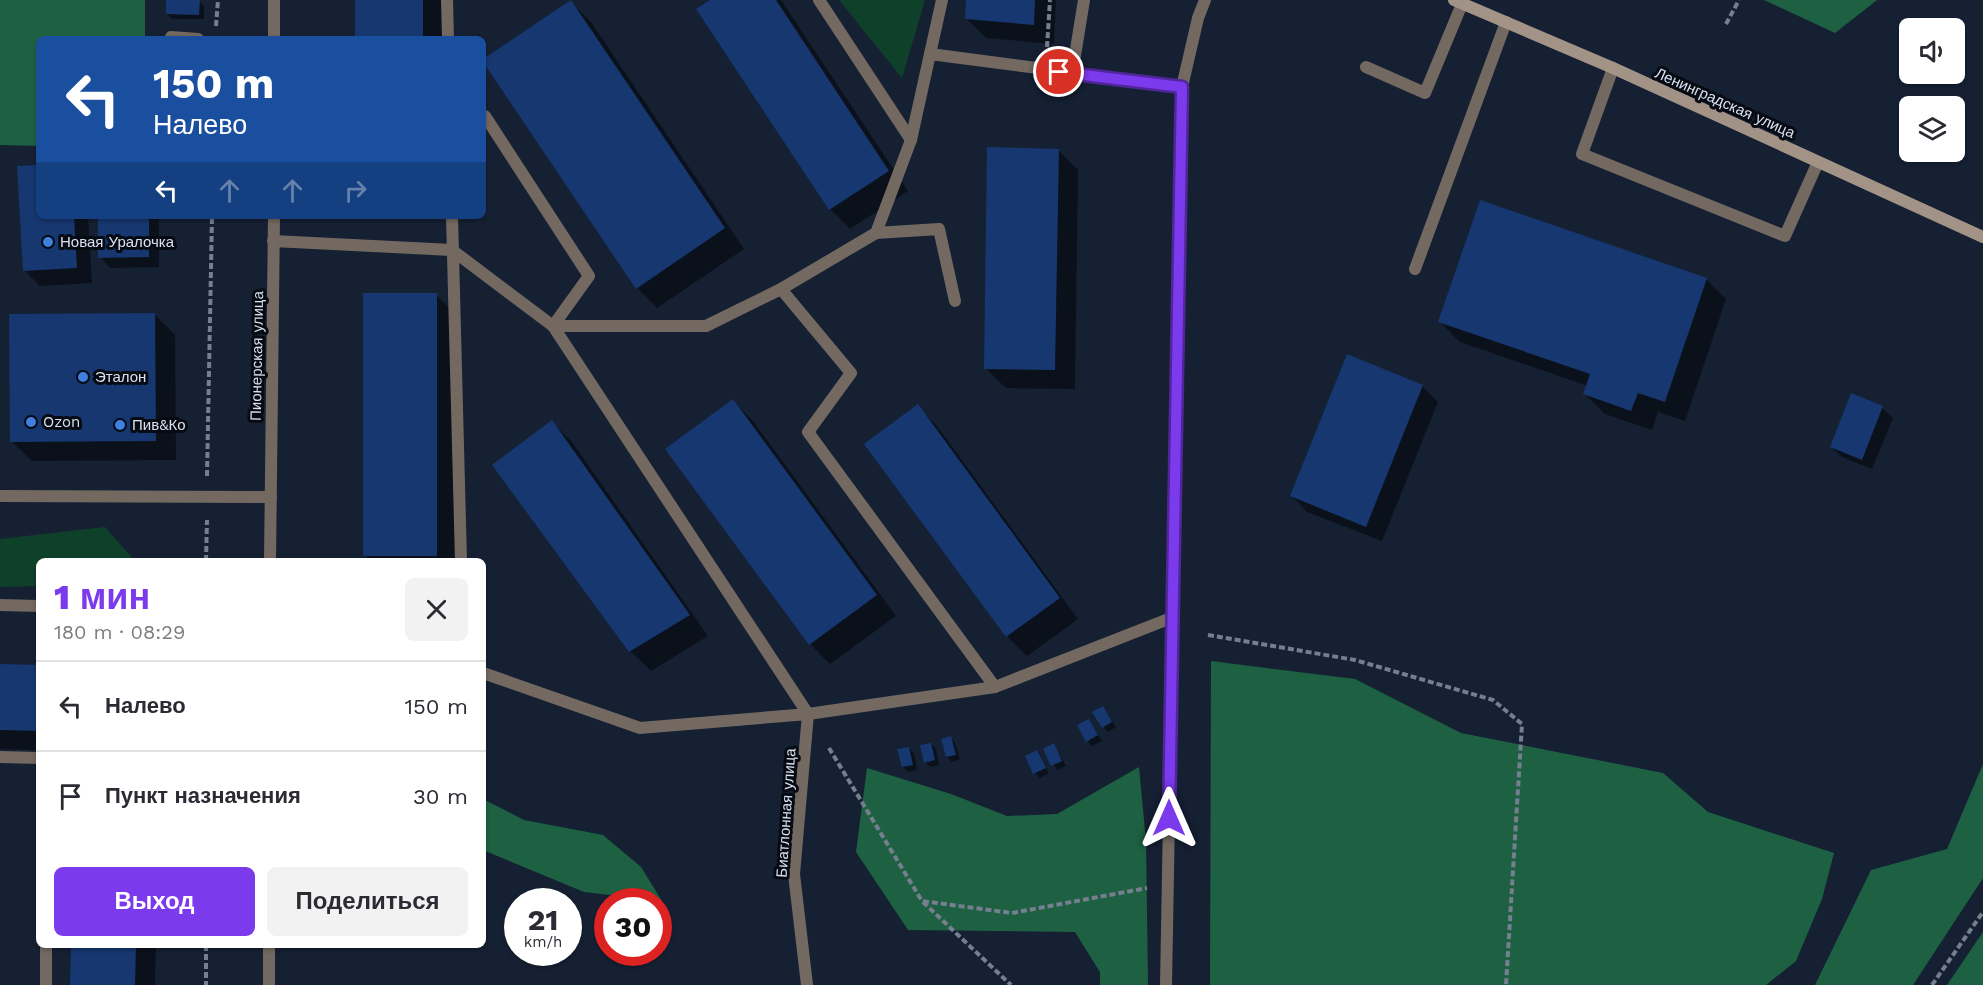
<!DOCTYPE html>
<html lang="ru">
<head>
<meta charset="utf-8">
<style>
  :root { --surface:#fff; --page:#f2f2f3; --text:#2b2b33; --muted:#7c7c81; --line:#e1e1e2; --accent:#7c3aed }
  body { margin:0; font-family:"Work Sans",sans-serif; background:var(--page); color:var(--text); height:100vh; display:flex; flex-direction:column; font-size:22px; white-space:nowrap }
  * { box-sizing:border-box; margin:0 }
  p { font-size:20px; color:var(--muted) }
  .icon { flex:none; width:33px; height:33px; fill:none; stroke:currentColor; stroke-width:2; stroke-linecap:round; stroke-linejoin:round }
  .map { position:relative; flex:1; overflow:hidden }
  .drawer { position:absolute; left:36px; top:558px; width:450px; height:390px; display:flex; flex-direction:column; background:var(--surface); border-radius:9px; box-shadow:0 2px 4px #0004 }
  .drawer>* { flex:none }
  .banner { position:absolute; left:36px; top:36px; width:450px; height:183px; border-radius:9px; box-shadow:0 2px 4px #0004; background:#1a4fa0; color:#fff; overflow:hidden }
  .tools { position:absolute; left:1899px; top:18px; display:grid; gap:12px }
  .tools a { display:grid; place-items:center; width:66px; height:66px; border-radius:9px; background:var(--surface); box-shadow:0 2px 4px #0004; font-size:30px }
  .speed { position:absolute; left:504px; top:888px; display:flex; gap:12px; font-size:30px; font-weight:700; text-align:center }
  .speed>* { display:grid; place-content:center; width:78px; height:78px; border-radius:50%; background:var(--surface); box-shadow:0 2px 4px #0004; line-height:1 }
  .speed small { font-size:15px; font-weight:400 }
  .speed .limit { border:9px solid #d22; background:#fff; color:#111 }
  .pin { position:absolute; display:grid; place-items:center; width:51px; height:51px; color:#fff; margin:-26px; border:3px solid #fff; border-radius:50%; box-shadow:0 2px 6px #0007 }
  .me { position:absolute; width:66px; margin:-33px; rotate:0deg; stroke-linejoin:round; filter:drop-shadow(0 0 4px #0008) }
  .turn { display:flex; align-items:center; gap:21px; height:126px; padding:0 18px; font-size:27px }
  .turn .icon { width:78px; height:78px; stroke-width:2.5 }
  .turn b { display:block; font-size:42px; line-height:51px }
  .lanes { display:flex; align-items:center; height:57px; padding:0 18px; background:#0003; justify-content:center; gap:30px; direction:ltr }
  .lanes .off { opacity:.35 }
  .round { display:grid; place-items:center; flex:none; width:63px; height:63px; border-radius:9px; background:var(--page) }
  .overview { display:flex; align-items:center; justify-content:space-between; height:102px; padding:0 18px }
  h1 { font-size:36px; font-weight:800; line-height:45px; color:var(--accent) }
  .action { display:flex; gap:12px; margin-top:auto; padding:12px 18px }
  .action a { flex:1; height:69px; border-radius:9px; background:var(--accent); color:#fff; font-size:24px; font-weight:800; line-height:69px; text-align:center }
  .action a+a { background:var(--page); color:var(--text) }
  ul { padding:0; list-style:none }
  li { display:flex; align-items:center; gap:18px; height:90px; padding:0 18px; border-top:2px solid var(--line) }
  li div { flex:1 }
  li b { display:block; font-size:22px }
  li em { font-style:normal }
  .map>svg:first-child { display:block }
</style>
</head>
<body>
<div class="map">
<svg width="1983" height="985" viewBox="0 0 1983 985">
  <rect width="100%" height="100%" fill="#152033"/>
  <g fill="#0f402a">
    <path d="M839 0H925L902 78Z"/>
    <path d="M105 527 135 561H39V586L0 587V539Z"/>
  </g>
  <g fill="#1e6142">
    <path d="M0 0H145V39H39V146L0 145Z"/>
    <path d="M1764 0H1877L1835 33Z"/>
    <path d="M1211 661 1355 679 1461 733 1663 773 1708 812 1834 853 1822 899 1796 961 1766 985H1210Z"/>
    <path d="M1983 764V878L1913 985H1815L1871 870 1947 849Z"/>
    <path d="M1139 767 1146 841 1148 985H1100V972L1075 932 908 930 856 852 867 768 951 794 1007 816 1057 814Z"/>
    <path d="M483 799 524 820 603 835 641 867 662 901 584 892 483 850Z"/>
    <path d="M1983 932V985H1947Z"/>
  </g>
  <g fill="#0007">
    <path d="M168 0 199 1 204 6V19H172L167 14Z"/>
    <path d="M356 0H442V39H357Z"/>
    <path d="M713 0H781L908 191 850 229 830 209 698 10Z"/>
    <path d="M967 0H1056L1054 44 986 38 966 18Z"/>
    <path d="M571 2 591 22 744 249 657 308 637 288Z"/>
    <path d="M1058 150 1078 170 1075 389 1006 388 985 368Z"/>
    <path d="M39 167V216H88L92 283 40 286 24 270Z"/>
    <path d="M99 216H159V267L110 268 100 257Z"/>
    <path d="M1706 279 1726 299 1685 421 1658 412 1652 430 1605 414 1585 394 1588 386 1460 342 1440 322Z"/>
    <path d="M436 295 456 315V561H370L365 555Z"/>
    <path d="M155 315 175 335 176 460 32 461 11 441Z"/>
    <path d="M1422 386 1438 402 1382 541 1307 512 1292 496Z"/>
    <path d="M733 401 753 421 896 616 830 664 810 644Z"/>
    <path d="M917 406 937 426 1078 619 1027 656 1007 636Z"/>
    <path d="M1882 408 1893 418 1872 469 1842 457 1831 447Z"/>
    <path d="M552 422 572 442 708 636 651 671 630 651 494 465Z"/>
    <path d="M0 666 39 667V750L0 749Z"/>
    <path d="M1103 708 1116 727 1108 732 1103 727Z"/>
    <path d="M1089 720 1102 741 1092 746 1087 741Z"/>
    <path d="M950 738 955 743 960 759 952 762 947 757Z"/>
    <path d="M931 744 936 749 939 765 930 767 925 762Z"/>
    <path d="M1054 745 1066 766 1057 770 1045 750Z"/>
    <path d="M909 748 914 753 917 770 908 772 903 767Z"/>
    <path d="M1037 752 1049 773 1040 778 1035 773Z"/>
    <path d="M73 945H156L155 985H72Z"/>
  </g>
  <g fill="#163770">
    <path d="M166 0H200L199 15 166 14Z"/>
    <rect x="355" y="0" width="68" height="39"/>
    <path d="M571 0 725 228 636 289 483 62V59Z"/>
    <path d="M710 0H776L889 171 829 210 696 9Z"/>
    <path d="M966 0H1035L1034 25 965 19Z"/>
    <path d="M987 147 1059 149 1055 370 984 369Z"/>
    <path d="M39 165V216H74L77 268 23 271 17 166Z"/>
    <path d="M1480 200 1707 278 1665 402 1638 393 1631 411 1583 394 1590 374 1438 322Z"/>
    <path d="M98 216H149V257L98 258Z"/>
    <rect x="363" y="293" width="74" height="263"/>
    <path d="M155 313 156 441 10 442 9 314Z"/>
    <path d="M1347 354 1423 385 1366 527 1290 496Z"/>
    <path d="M1851 393 1883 406 1862 460 1830 447Z"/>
    <path d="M733 399 877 595 809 645 665 449Z"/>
    <path d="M918 404 1060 598 1006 637 864 444Z"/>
    <path d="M552 420 690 615 629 652 492 465Z"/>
    <path d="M0 664 39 665V731L0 730Z"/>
    <path d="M1103 706 1112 722 1102 728 1092 712Z"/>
    <path d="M1089 719 1098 735 1086 742 1077 725Z"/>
    <path d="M951 736 956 755 946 757 941 739Z"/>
    <path d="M931 743 935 760 924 763 920 745Z"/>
    <path d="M1054 743 1062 761 1051 766 1043 749Z"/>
    <path d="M909 747 913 765 902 767 897 749Z"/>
    <path d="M1037 750 1046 768 1033 774 1025 756Z"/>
    <path d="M71 945H136L135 985H70Z"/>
  </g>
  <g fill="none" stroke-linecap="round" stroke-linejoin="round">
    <g stroke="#757f8f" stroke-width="4" stroke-dasharray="6 3" stroke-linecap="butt">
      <path d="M1726 24 1739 0"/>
      <path d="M216 26 218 0"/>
      <path d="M1047 47 1050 0"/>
      <path d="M207 476 212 216"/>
      <path d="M206 561 207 520"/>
      <path d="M1208 635 1355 660 1493 700 1522 724 1506 985"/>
      <path d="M829 748 922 901 1012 913 1147 888"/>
      <path d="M923 902 1011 985"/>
      <path d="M206 945V985"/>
      <path d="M1932 985 1983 912"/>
    </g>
    <g stroke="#736961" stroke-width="12">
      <path d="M447 0 448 39"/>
      <path d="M819 0 911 140"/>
      <path d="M171 37 198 39"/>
      <path d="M930 54 942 0"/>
      <path d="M1366 67 1425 93 1462 4"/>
      <path d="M1613 68 1582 154 1785 236 1818 162"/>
      <path d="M1072 74 1084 0"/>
      <path d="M485 116 589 276 553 326 808 714"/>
      <path d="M452 216 461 561"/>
      <path d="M876 233 939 229 955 301"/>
      <path d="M273 241 452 250 553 326H706L781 289 876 233 911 140 930 54 1182 87"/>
      <path d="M1415 269 1506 22"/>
      <path d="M781 289 851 373 808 432 995 687"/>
      <path d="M0 496 271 497"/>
      <path d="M0 605 39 606"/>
      <path d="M483 673 640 728 808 714 995 687 1171 618"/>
      <path d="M0 757 39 758"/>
      <path d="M46 985V945"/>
    </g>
    <g stroke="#736961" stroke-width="12">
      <path d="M807 985 794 874 808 714"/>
      <path d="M1166 985 1182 87 1198 18 1205 0"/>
    </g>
    <g stroke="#736961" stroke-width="12">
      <path d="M274 39V0"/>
      <path d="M270 561 274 216"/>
      <path d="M269 945V985"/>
    </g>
    <path stroke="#a29386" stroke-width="12" d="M1454 0 1613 68 1983 237"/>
  </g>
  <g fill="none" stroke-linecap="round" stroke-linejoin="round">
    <defs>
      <path id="route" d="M1059 72 1182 87 1169 818"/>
    </defs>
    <use href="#route" stroke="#51269a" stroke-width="15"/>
    <use href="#route" stroke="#7c3aed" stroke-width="10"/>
  </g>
  <g fill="#3f7fe0" stroke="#060a12" stroke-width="2">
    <circle cx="48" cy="242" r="6"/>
    <circle cx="83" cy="377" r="6"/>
    <circle cx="31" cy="422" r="6"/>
    <circle cx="120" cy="425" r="6"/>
  </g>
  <g text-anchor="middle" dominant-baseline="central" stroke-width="6" stroke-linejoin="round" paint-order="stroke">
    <g font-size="15" fill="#d9e1ee" stroke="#060a12">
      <text transform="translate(1725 103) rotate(24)">Ленинградская улица</text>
      <text transform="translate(257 356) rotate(-89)">Пионерская улица</text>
      <text transform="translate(786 813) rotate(-86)">Биатлонная улица</text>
    </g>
    <g font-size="15" fill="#d9e1ee" stroke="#060a12" text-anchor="start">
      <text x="60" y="242">Новая Уралочка</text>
      <text x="95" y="377">Эталон</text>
      <text x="43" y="422">Ozon</text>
      <text x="132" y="425">Пив&amp;Ко</text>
    </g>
  </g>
</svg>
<div class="tools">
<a><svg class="icon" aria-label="sound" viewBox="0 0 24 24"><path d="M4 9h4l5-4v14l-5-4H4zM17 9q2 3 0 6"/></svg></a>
<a><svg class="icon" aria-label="layers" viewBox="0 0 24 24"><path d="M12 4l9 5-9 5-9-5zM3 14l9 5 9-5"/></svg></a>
</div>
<div class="speed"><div>21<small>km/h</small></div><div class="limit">30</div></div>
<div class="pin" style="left:1059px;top:72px;background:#d93025"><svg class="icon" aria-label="arrive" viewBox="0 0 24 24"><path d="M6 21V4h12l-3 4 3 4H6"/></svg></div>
<svg class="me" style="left:1169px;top:818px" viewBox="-20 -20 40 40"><path d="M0-17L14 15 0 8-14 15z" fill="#7c3aed" stroke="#fff" stroke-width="4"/></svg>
<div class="banner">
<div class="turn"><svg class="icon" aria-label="left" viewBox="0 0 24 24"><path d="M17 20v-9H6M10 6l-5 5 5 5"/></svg><div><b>150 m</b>Налево</div></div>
<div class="lanes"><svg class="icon" aria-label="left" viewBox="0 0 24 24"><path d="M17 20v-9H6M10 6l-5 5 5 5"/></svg><svg class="icon off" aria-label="ahead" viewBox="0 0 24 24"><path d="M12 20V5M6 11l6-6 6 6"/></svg><svg class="icon off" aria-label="ahead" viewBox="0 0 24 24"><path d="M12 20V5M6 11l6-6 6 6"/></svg><svg class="icon off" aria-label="right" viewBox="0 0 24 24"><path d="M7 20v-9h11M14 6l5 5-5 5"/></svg></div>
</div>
<section class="drawer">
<div class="overview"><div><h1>1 мин</h1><p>180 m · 08:29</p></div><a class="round"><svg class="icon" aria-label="close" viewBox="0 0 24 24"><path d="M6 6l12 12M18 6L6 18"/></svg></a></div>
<ul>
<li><svg class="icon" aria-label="left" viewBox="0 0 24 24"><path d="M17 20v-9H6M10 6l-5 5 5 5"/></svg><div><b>Налево</b></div><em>150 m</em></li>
<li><svg class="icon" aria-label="arrive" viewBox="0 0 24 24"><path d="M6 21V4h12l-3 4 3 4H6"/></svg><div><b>Пункт назначения</b></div><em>30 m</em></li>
</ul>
<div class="action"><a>Выход</a><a>Поделиться</a></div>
</section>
</div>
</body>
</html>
